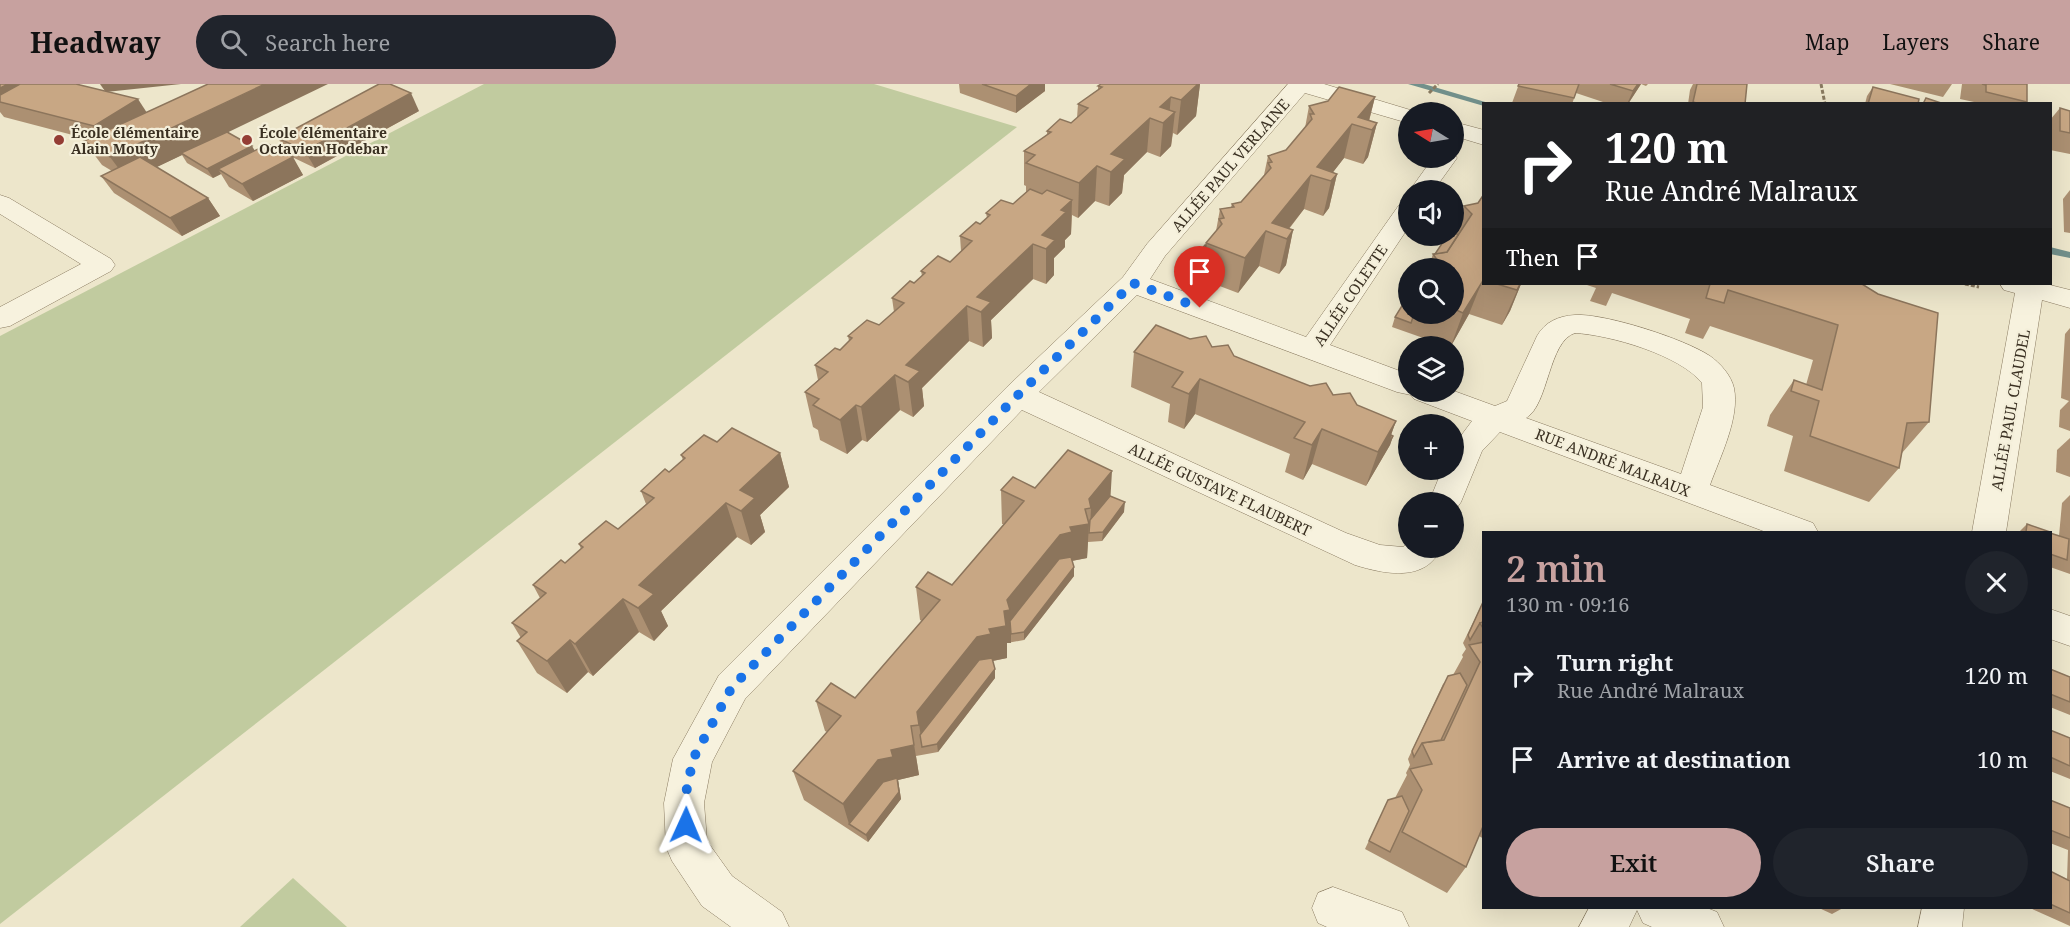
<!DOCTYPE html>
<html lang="en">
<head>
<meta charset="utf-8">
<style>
  :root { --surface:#171b24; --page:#20242c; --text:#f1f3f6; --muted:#9ea1a6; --accent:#c7a19f }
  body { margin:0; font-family:"Noto Serif",serif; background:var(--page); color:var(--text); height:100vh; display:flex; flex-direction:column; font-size:22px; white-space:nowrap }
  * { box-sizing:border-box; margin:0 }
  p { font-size:20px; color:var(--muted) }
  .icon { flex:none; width:33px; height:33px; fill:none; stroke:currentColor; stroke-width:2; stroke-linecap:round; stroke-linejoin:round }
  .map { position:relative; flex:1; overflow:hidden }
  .side { position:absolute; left:1482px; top:447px; width:570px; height:378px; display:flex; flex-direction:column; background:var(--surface); border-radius:0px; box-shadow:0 6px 24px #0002 }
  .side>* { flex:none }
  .hud { position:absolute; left:1482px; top:18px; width:570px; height:183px; border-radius:0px; box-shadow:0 6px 24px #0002; background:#202124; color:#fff; overflow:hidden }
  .needle { width:39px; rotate:281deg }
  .fabs { position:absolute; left:1398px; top:18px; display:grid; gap:12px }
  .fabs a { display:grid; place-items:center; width:66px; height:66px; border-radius:50%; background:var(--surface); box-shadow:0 6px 24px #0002; font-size:30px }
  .pin { position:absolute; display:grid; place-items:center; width:51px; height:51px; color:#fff; margin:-62px -26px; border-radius:50% 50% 50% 0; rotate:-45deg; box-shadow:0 0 6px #0007 }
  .pin .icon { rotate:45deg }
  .me { position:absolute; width:66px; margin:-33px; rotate:1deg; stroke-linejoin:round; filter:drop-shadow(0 0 4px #0008) }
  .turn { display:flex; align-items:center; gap:21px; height:126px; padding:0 24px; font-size:27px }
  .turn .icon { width:78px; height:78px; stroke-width:2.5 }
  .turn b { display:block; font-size:42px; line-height:51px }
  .then { display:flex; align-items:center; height:57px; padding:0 24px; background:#0003; gap:12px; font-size:22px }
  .round { display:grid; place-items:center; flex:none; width:63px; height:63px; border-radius:32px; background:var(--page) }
  .summary { display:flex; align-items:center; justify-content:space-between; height:102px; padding:0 24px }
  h1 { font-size:36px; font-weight:600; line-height:45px; color:var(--accent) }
  .primary-button { display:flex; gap:12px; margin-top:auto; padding:12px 24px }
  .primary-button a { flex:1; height:69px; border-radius:36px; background:var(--accent); color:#111; font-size:24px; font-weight:600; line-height:69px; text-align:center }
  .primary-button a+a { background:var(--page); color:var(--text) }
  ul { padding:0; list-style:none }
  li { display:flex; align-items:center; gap:18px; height:84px; padding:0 24px }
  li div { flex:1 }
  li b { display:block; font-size:22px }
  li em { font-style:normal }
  header { display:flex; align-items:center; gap:36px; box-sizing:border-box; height:84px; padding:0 30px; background:var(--accent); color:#111 }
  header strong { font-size:28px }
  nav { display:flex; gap:33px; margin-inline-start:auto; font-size:21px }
  .search { width:420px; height:54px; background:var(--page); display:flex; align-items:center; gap:15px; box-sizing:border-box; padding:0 21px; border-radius:33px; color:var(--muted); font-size:22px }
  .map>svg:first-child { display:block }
</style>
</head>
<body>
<header>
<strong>Headway</strong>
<div class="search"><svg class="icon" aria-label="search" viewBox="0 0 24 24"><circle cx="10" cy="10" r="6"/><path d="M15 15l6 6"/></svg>Search here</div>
<nav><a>Map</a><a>Layers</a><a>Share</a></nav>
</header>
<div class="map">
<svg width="2070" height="843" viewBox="0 0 2070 843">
  <rect width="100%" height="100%" fill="#ede6cb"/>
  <g fill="#c1cb9f">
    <path d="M484 0H874L1017 43 0 840V252Z"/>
    <path d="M293 794 347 843H240Z"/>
  </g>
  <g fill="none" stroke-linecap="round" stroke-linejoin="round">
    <g fill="#72908b" fill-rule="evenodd">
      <path d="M1408 0H1424L1492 20H1484V22Z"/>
      <path d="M2050 163 2070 168V174L2050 170Z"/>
    </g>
    <defs>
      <g id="street">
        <path d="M1288 0H1324L1417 28H1408V39L1305 9 1165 172 1150 195 1306 253 1399 121 1408 118V144L1330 261 1408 290V308L1454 307 1495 322 1507 317 1537 252C1545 238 1558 232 1575 231 1604 229 1685 255 1710 272 1720 279 1731 291 1734 304 1740 334 1720 373 1710 401L1813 439 1818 448H1766L1500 348 1482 367 1461 418 1454 428V418H1429L1442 386H1454V361L1472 337 1414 315 1411 311 1397 308 1137 211 1039 308 1346 449 1380 461 1403 463 1408 458V464H1441C1426 499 1384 490 1355 481L1022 326 745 615 712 678 704 719 707 757 732 792 782 828 789 843H731L702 822 672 777 666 763 664 719 673 675 719 591 1007 303 1123 193 1147 160ZM1575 249C1610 251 1680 271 1702 299L1703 323 1681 390 1526 334C1549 321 1548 257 1575 249Z"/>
        <path d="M1454 38 1484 46V61L1454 52Z"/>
        <path d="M1454 69 1457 74 1434 106H1410L1433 74H1454Z"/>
        <path d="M0 111 9 114 111 175 115 181 111 187 10 242 0 244V223L81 180 0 130Z"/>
        <path d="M2000 200H2046L2070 206V224L2042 216 2006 448H1972L2015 209 2004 206Z"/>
        <path d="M2050 525 2070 532V562L2050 555Z"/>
        <path d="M1333 803 1402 828 1409 843H1327L1318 839 1312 824 1318 809Z"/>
        <path d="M1589 824H1707L1717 828 1724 843H1652L1643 839 1637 826 1629 843H1579Z"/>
        <path d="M1922 824H1964L1962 843H1918Z"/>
      </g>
    </defs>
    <use href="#street" stroke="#897a60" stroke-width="1"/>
    <g stroke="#897a60" stroke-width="3" stroke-dasharray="4 2" stroke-linecap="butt">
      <path d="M1821 0 1825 20"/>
      <path d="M1429 9 1438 0"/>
      <path d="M1965 200 1979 203"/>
    </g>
    <use href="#street" fill="#f7f2de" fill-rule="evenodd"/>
  </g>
  <g fill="#ac9072">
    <path d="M0 0 105 7 100 0 108 8 146 28 228 48 255 67 288 71 278 54 419 27 315 84 292 73 303 91 253 117 229 103 221 90 213 94 187 79 182 71 156 83 208 114 220 132 182 152 114 109 101 92 112 87 102 81 84 57 88 55 4 33 0 28Z"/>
    <path d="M959 0H1045V7L1016 29 960 9Z"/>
    <path d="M1101 0H1200L1196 32 1177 51 1173 49 1171 62 1160 73 1147 68 1124 91 1122 109 1109 122 1095 117 1078 134 1072 131 1071 150 1065 156V163L1054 174V191L1046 200 1033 195 991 236 992 254 983 263 969 257 922 304 924 322 913 333 900 326 867 358 862 356 847 370 820 356 818 346 813 343 805 308 818 296 815 281 840 266 849 257 848 252 879 241 894 228 892 214 914 199 922 192 921 187 950 178 961 167 960 152 980 140 987 134 986 129 1013 120 1026 108V102L1024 101V67L1047 51V47L1071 39 1077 34 1078 20 1098 6V2Z"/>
    <path d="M1519 0H1648L1646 2 1641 0 1628 20H1609L1576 9 1572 20 1512 19Z"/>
    <path d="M1693 0H1747L1745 20H1688L1690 6Z"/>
    <path d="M1890 0H1952L1943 13Z"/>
    <path d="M1962 0H2027V18L2026 20H1974V18L1960 15Z"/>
    <path d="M1873 3 1918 20H1865L1867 12Z"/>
    <path d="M1375 13 1369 37 1377 39 1368 73 1363 80 1344 74 1333 88 1337 90 1329 124 1323 132 1304 125 1289 145 1293 146 1286 181 1279 190 1259 182 1238 209 1188 190 1190 180 1216 147 1220 125 1231 123 1232 120 1241 118 1264 91 1268 72 1286 66 1305 44 1309 22Z"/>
    <path d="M2060 24 2070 27V70L2050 66V36Z"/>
    <path d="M2070 106V149L2064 148 2063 115Z"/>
    <path d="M1484 110V200H1521L1510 227 1502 241 1469 230 1451 262H1446L1392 243 1395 233 1408 230H1454V184H1424L1425 182H1427L1431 176 1433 170H1435L1454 150 1464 122 1478 119Z"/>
    <path d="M1584 200H1862L1929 338 1902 369 1899 384 1869 418 1784 387 1793 352 1767 342 1770 331 1794 296 1806 301 1813 276 1710 242 1703 255 1685 249 1690 235 1612 209 1606 222 1590 217 1596 204Z"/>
    <path d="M2070 244V347L2059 343 2060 326 2069 317 2061 314 2065 250Z"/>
    <path d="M1212 263 1396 337 1391 351 1393 352 1390 361 1366 402 1312 380 1303 396 1285 388 1290 370 1195 330 1184 345 1168 338 1170 320 1131 303 1134 268Z"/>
    <path d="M2070 354V393L2056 388 2057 366Z"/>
    <path d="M717 358 780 369 789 403 760 431 765 448 751 461 737 453 661 527 668 542 654 557 639 548 593 592 588 588 567 609 537 589 517 557 521 554 512 539 540 514 533 501 565 479 581 465 579 460 618 445 646 420 641 407 669 388 683 376 681 371Z"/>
    <path d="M1035 404 1110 412 1124 428 1102 457 1088 458 1087 474 1072 477 1074 483V492L1024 556 1007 559V574L993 577 995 585V594L938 668 916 672 919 691 898 696 901 715 868 758 804 716 793 687 827 648 825 647 816 617 855 614 922 537 920 536 916 503 952 501 1004 440H1002L1001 406Z"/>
    <path d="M2070 411V490L2050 483V449L2059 452 2062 419Z"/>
    <path d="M2027 440 2050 448H2019Z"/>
    <path d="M1483 518 1484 519V755L1479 752 1466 783 1447 809 1365 765 1388 716 1395 714 1407 691 1406 689 1410 681 1408 675 1443 600 1453 591 1463 573 1462 571 1466 565 1463 559Z"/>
    <path d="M2050 585 2070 593V631L2050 623Z"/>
    <path d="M2050 646 2070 654V695L2050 687Z"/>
    <path d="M2050 716 2070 724V842L2030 824H2050V787L2067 795 2068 766 2050 759Z"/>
    <path d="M1819 824H1843L1832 830Z"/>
  </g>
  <g fill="#8c755c">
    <path d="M8 0H37L0 18V4Z"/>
    <path d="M100 0H181L106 8Z"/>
    <path d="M265 0H328L183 70 181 69 182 71 128 97 110 73Z"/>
    <path d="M1031 0H1045V7L1016 29V12Z"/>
    <path d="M1198 0H1200L1196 32 1177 51 1181 16Z"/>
    <path d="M1638 0H1641L1628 20H1627L1633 7Z"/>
    <path d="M411 9 419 27 315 84 305 67Z"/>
    <path d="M1171 13 1169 33 1175 28 1171 62 1160 73 1163 39 1160 23Z"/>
    <path d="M1375 13 1367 44 1358 33Z"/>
    <path d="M138 15 149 32 106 59 94 42Z"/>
    <path d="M1150 34 1147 68 1124 91 1122 109 1109 122 1111 70Z"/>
    <path d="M1377 39 1368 73 1363 80 1372 46Z"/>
    <path d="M1352 40 1344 74 1327 96 1317 83Z"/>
    <path d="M252 62 258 72 218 85 221 90 213 94 207 85Z"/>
    <path d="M293 73 303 91 253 117 242 100Z"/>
    <path d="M1097 82 1095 117 1078 134 1079 99Z"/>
    <path d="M1337 90 1329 124 1323 132 1331 97Z"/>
    <path d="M1311 91 1304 125 1282 153 1272 139Z"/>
    <path d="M208 114 220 132 182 152 170 134Z"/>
    <path d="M1072 116 1071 150 1065 156V163L1054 174V191L1046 200V165L1042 151 1061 126Z"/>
    <path d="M1293 146 1286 181 1279 190 1287 155Z"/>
    <path d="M1266 147 1259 182 1238 209 1245 174Z"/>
    <path d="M1033 160V195L991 236 992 254 983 263 981 228 977 213Z"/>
    <path d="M1483 195 1469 230 1451 262 1463 229Z"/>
    <path d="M1520 200H1521L1510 227 1502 241Z"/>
    <path d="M967 222 969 257 922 304 924 322 913 333 906 281Z"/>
    <path d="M895 291 900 326 867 358 861 323Z"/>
    <path d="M1200 295 1195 330 1184 345 1189 310Z"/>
    <path d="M856 321 862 356 847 370 840 336Z"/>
    <path d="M1396 337 1387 362 1393 352 1390 361 1366 402 1378 368Z"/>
    <path d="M1322 345 1312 380 1303 396 1312 361Z"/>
    <path d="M780 369 789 403 760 431 765 448 751 461 741 427 740 406Z"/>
    <path d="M1112 387 1110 421 1090 446 1091 424 1089 415Z"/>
    <path d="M1125 418 1124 428 1102 457 1103 448Z"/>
    <path d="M726 419 737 453 661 527 668 542 654 557 638 524 639 501Z"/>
    <path d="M1089 440 1087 474 1071 477 1011 546V559H1007V574L992 577 922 659 917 628 977 553 989 545 1007 516 1060 451 1070 443Z"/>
    <path d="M1074 483V492L1024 556V548Z"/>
    <path d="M623 515 639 548 593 592 575 560Z"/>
    <path d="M570 556 588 588 567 609 547 577Z"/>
    <path d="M995 585V594L938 668 937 660Z"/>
    <path d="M911 642 919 691 898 696 901 715 868 758 866 751 849 740 843 720 878 676 891 666Z"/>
  </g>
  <g fill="#c8a784" stroke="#8c755c" stroke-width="1.5">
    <path d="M0 0H8L0 4Z"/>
    <path d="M20 0H76L138 15 94 42 0 18V11Z"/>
    <path d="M208 0H265L110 73 84 57Z"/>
    <path d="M379 0H390L411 9 305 67 278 54Z"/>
    <path d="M982 0H1031L1016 12Z"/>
    <path d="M1101 0H1198L1181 16 1171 13 1160 23 1175 28 1163 39 1150 34 1111 70 1125 75 1111 88 1097 82 1079 99 1026 79 1035 71 1024 67 1051 48 1047 47 1060 35 1071 39 1088 24 1078 20 1102 3 1098 2Z"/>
    <path d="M1519 0H1579L1574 14 1518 2Z"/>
    <path d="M1610 0H1638L1633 7Z"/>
    <path d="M1697 0H1747L1745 20H1700L1693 18Z"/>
    <path d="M1982 0H2027V18L1986 8V1Z"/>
    <path d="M1339 3 1375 13 1358 33 1377 39 1372 46 1352 40 1317 83 1337 90 1331 97 1311 91 1272 139 1293 146 1287 155 1266 147 1245 174 1206 159 1222 140 1219 135 1224 134 1220 125 1234 123 1232 120 1241 118 1271 84 1268 79 1272 78 1268 72 1286 66 1312 35 1310 30H1314L1309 22 1328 17Z"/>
    <path d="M1873 3 1919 15 1918 20H1868Z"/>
    <path d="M1926 14 1944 20H1923Z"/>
    <path d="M2060 24 2070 27V49L2060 47Z"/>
    <path d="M227 48 252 62 207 85 181 69Z"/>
    <path d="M268 60 293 73 242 100 218 85Z"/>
    <path d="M140 73 208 114 170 134 101 92Z"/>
    <path d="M1030 105 1042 110 1047 106 1072 116 1061 126 1066 128 1042 151 1055 156 1046 165 1033 160 977 213 991 218 981 228 967 222 906 281 920 287 908 298 895 291 861 323 856 321 840 336 813 321 819 315 805 308 828 288 815 281 835 264 840 266 852 254 848 252 867 236 879 241 904 219 892 214 910 197 914 199 925 189 921 187 938 172 950 178 972 157 960 152 976 138 980 140 990 131 986 129 1001 116 1013 120Z"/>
    <path d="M1484 110V195L1463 229 1454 225V184H1427L1425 182 1440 180 1433 170 1447 168 1472 130 1464 122 1478 119Z"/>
    <path d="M1454 150H1457L1458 151 1447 168 1435 170 1447 152H1454Z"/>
    <path d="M1206 161 1202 185 1190 180 1205 161Z"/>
    <path d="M1497 200H1520L1517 206Z"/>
    <path d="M1710 200H1862L1878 210 1938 229 1929 338 1907 339 1899 384 1810 352 1819 317 1791 307 1794 296 1822 306 1838 241 1728 206 1724 219 1706 214Z"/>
    <path d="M1408 212V230H1414L1411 239 1395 233Z"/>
    <path d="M1156 241 1190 255 1206 252 1212 263 1228 261 1234 272 1310 302 1326 299 1333 311 1350 309 1357 321 1396 337 1378 368 1322 345 1312 361 1294 354 1305 338 1200 295 1189 310 1172 303 1183 288 1134 268Z"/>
    <path d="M732 344 780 369 740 406 755 414 741 427 726 419 639 501 654 510 638 524 623 515 575 560 570 556 547 577 517 557 527 548 512 539 546 509 533 501 561 476 565 479 583 463 579 460 606 437 618 445 654 414 641 407 665 385 669 388 685 374 681 371 704 351 717 358Z"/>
    <path d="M1391 351 1393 352 1387 362Z"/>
    <path d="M1068 366 1112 387 1089 415 1091 424 1085 425 1089 440 1070 443 1072 448 1060 451 1007 516 1010 526 1004 527 1006 542 989 545 991 550 977 553 917 628 919 641 911 642 914 661 891 666 893 673 878 676 843 720 793 687 841 632 816 617 831 599 855 614 940 516 916 503 928 488 952 501 1024 417 1001 406 1013 393 1035 404Z"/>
    <path d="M1110 412 1125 418 1103 448 1089 449 1090 436Z"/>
    <path d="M2027 440 2050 448H2026Z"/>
    <path d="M2050 449 2069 455 2067 476 2050 470Z"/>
    <path d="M1071 473 1074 483 1024 548 1011 550 1010 537 1059 475Z"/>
    <path d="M1483 518 1484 519V538L1480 539 1470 556 1468 551Z"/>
    <path d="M1484 538V546L1480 539Z"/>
    <path d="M1484 558V740L1466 783 1402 748 1422 706 1410 685 1432 680 1422 659 1444 656 1480 578 1469 561Z"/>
    <path d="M992 574 995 585 937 660 922 663 920 651 979 576Z"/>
    <path d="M2050 585 2070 593V618L2050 610Z"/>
    <path d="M1460 589 1467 601 1441 656 1422 659 1414 673 1412 667 1448 592Z"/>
    <path d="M2050 646 2070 654V682L2050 673Z"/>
    <path d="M897 694 899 708 866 751 849 740 883 698Z"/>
    <path d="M1402 712 1409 727 1390 768 1369 757 1388 716Z"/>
    <path d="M2050 716 2070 724V754L2050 746Z"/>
    <path d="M2050 787 2070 797V829L2050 820Z"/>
  </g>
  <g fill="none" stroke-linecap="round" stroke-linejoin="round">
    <path stroke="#1a73e8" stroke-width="10" stroke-dasharray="0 18" d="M686 741 684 719 693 675 732 603 1018 311 1133 199 1200 224"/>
  </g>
  <g fill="#943d34" stroke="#f4efda" stroke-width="2">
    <circle cx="59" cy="56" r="6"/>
    <circle cx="247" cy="56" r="6"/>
  </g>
  <g text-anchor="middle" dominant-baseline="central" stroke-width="4.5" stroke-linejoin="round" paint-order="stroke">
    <g font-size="14" font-weight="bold" fill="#3a3022" stroke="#f4efda" text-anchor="start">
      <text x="71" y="48">École élémentaire<tspan x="71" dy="16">Alain Mouty</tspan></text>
      <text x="259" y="48">École élémentaire<tspan x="259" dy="16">Octavien Hodebar</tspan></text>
    </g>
    <g font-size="15" fill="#3a3022" stroke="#f4efda">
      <text transform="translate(1230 81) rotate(-49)">ALLÉE PAUL VERLAINE</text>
      <text transform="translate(1350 211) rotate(-56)">ALLÉE COLETTE</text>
      <text transform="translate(2010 326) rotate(-80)">ALLÉE PAUL CLAUDEL</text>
      <text transform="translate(1613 378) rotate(21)">RUE ANDRÉ MALRAUX</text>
      <text transform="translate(1220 405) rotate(25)">ALLÉE GUSTAVE FLAUBERT</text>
    </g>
  </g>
</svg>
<div class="fabs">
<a><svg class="needle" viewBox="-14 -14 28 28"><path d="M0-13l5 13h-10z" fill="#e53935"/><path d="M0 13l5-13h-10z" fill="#9ea1a6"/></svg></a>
<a><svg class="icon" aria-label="sound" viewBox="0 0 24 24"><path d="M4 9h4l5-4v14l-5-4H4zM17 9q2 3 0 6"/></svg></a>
<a><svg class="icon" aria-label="search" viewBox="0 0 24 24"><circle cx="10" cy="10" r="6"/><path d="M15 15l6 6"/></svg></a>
<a><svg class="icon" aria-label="layers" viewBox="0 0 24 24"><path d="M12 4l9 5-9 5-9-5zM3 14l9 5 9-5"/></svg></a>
<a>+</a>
<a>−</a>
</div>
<div class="pin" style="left:1200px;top:224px;background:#d93025"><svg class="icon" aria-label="arrive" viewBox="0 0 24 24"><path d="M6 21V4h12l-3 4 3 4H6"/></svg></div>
<svg class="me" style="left:686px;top:741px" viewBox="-20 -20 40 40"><path d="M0-17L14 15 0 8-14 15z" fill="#1a73e8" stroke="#fff" stroke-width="4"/></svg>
<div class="hud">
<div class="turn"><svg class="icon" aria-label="right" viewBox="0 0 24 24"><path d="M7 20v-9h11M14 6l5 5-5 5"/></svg><div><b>120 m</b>Rue André Malraux</div></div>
<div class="then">Then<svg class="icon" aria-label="arrive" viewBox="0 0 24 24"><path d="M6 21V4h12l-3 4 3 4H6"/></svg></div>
</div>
<section class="side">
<div class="summary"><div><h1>2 min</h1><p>130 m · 09:16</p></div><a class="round"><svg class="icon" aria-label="close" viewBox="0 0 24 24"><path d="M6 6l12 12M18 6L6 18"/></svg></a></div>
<ul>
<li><svg class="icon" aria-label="right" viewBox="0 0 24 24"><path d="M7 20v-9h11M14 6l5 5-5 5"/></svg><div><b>Turn right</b><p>Rue André Malraux</p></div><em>120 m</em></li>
<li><svg class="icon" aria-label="arrive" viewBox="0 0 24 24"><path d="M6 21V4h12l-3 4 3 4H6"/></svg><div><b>Arrive at destination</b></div><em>10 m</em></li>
</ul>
<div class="primary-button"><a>Exit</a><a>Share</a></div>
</section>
</div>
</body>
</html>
